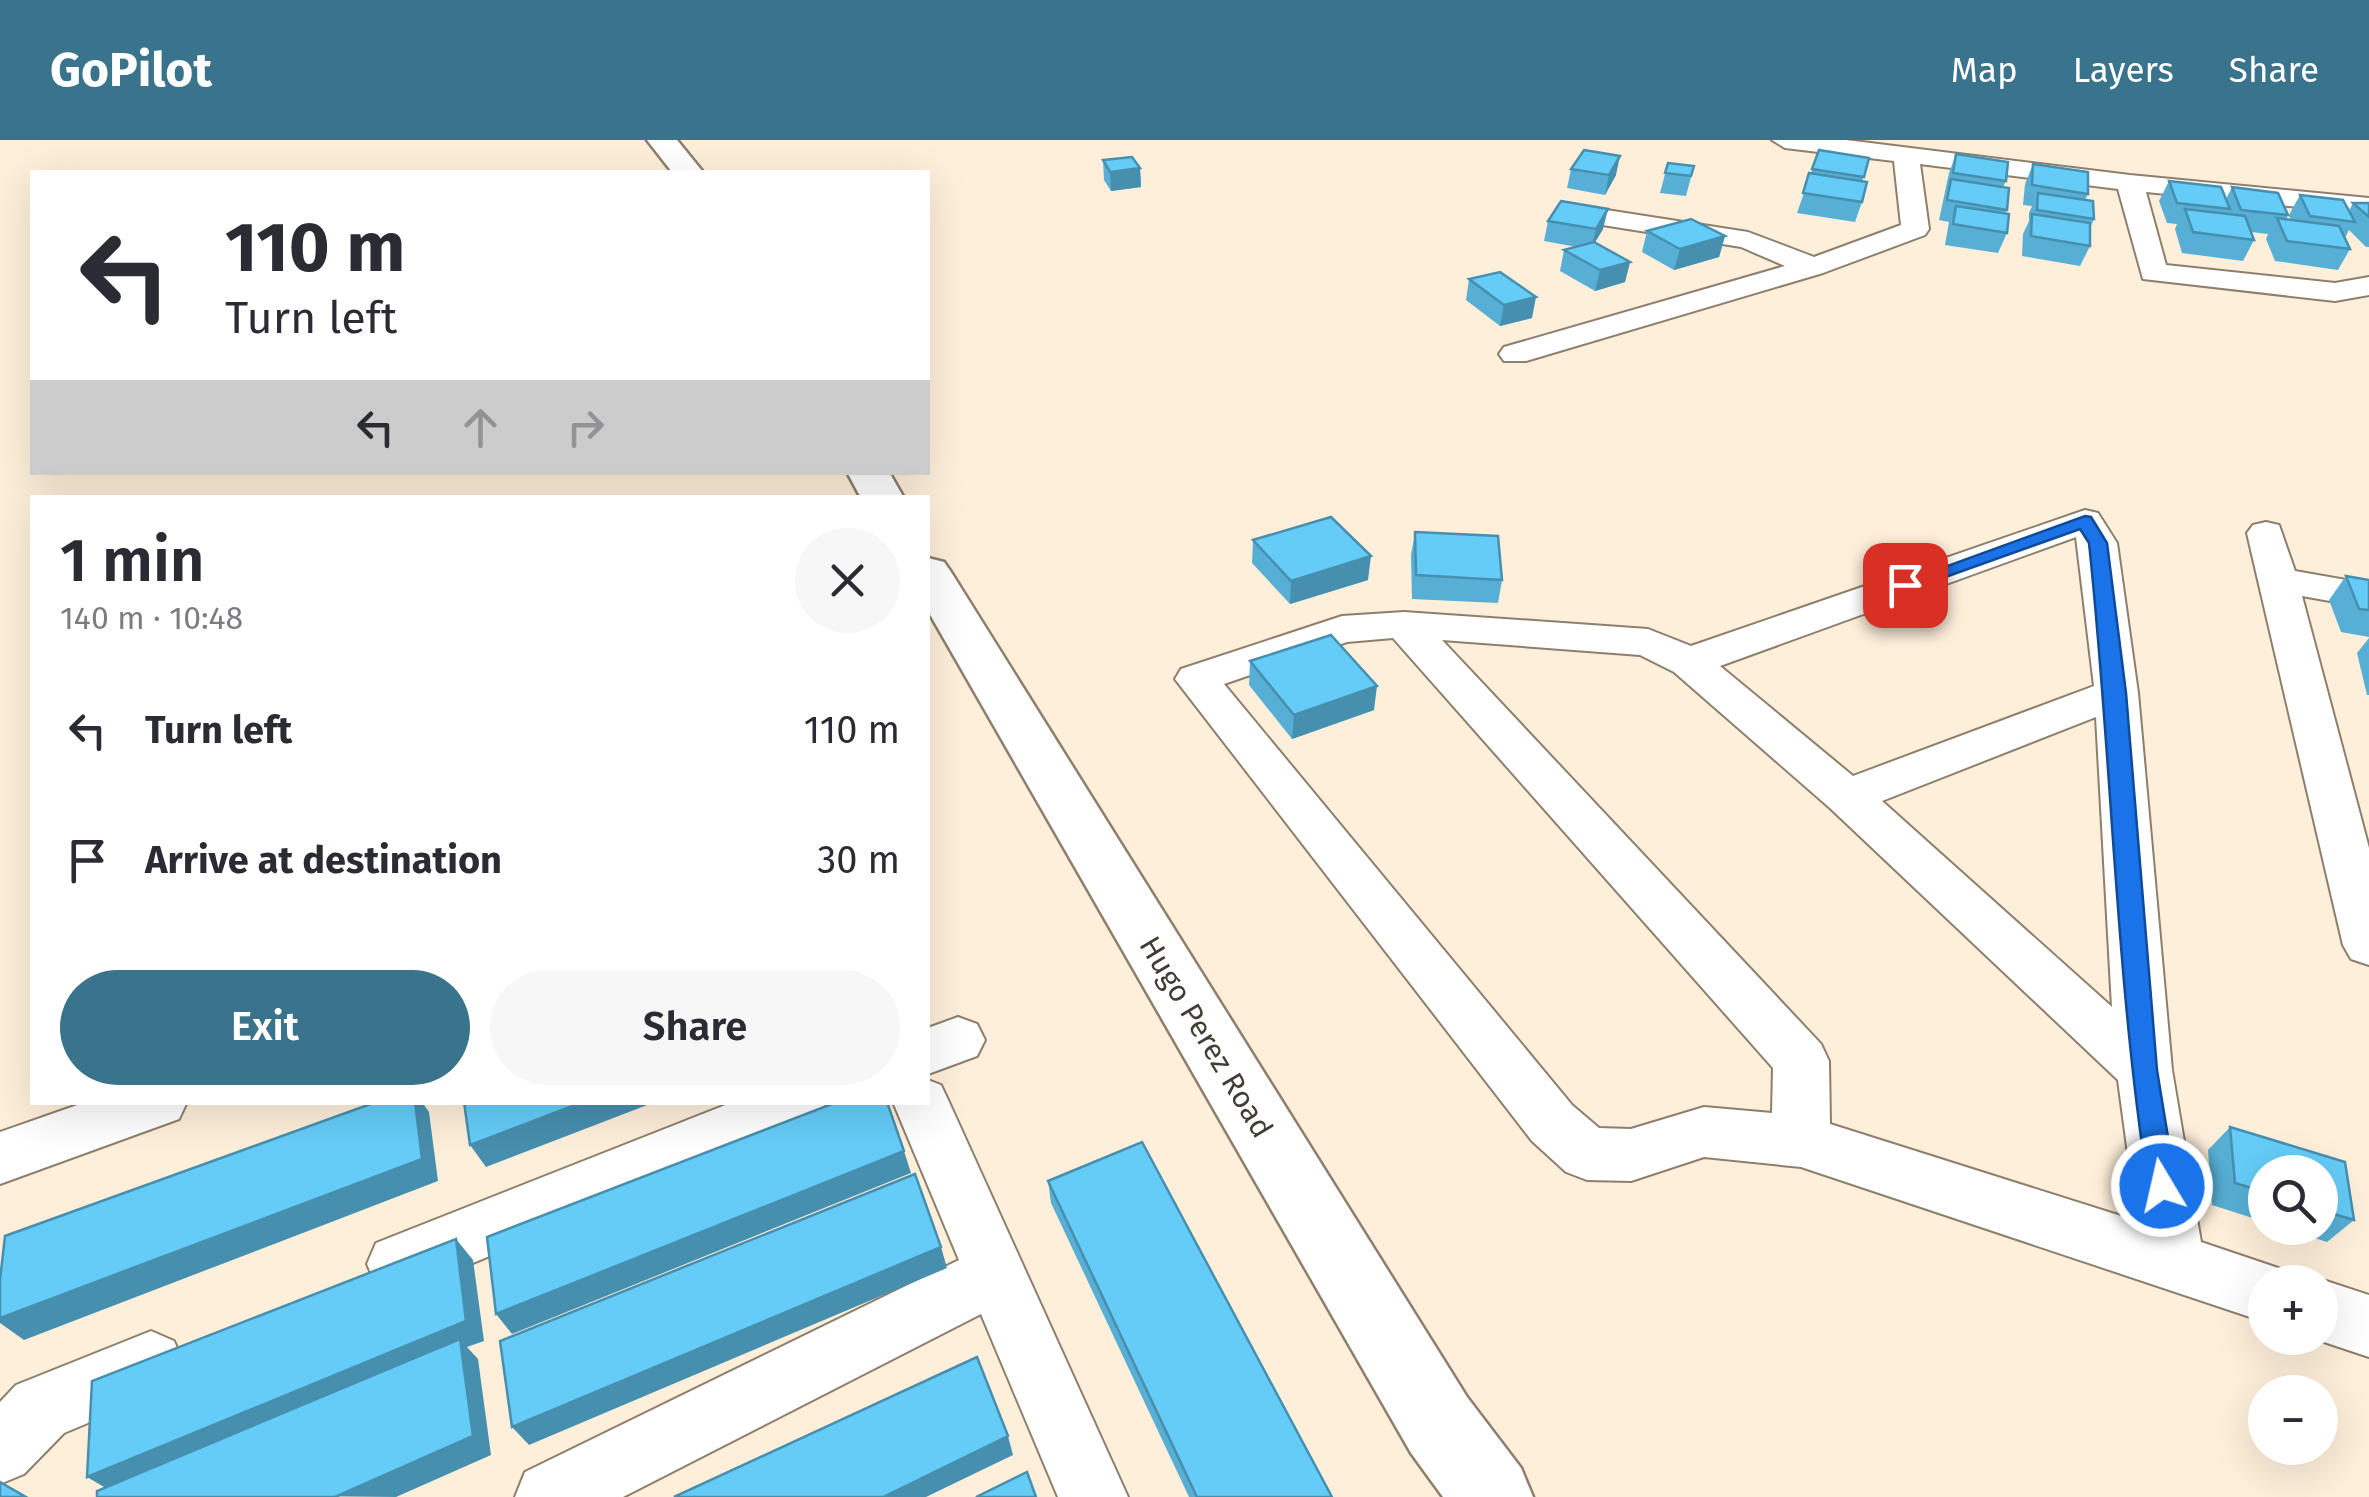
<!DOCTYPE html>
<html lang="en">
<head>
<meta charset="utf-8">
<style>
  :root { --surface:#fff; --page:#f7f7f7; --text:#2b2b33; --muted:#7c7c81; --accent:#39738c }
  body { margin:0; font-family:"Fira Sans",sans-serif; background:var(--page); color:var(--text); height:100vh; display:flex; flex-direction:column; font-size:38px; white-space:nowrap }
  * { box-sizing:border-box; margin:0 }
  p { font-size:32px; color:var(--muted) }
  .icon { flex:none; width:55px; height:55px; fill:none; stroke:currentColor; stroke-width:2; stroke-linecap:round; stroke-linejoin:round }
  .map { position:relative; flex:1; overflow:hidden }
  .side { position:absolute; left:30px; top:355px; width:900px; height:610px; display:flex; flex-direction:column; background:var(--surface); border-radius:0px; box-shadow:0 10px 40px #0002 }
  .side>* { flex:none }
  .hud { position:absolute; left:30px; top:30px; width:900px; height:305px; border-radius:0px; box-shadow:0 10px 40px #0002; background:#fff; color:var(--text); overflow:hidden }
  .controls { position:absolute; left:2248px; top:1015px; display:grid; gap:20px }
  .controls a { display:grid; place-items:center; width:90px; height:90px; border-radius:50%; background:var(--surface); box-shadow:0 10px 40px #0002; font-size:50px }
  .pin { position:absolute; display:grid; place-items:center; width:85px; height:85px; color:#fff; margin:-42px; border-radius:20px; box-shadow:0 5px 15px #0006 }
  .me { position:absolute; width:110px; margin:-55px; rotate:351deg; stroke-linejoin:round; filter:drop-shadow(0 0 8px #0008) }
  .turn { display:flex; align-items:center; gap:35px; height:210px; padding:0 30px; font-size:45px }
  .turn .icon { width:130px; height:130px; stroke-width:2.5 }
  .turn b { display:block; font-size:70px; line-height:85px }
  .lanes { display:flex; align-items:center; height:95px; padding:0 30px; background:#0003; justify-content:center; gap:50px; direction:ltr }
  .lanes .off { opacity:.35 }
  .round { display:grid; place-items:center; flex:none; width:105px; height:105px; border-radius:52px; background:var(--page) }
  .head { display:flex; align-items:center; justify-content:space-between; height:170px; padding:0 30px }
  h1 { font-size:60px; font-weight:600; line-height:75px }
  .primary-button { display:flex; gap:20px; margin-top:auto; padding:20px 30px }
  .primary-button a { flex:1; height:115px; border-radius:60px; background:var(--accent); color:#fff; font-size:40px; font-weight:600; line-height:115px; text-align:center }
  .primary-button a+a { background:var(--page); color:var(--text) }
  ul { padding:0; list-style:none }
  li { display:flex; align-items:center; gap:30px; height:130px; padding:0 30px }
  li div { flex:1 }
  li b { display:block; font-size:38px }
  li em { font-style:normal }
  header { display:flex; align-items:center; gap:60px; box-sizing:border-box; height:140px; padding:0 50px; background:var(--accent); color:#fff }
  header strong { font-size:48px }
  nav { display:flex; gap:55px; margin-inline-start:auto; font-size:35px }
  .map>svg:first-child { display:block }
</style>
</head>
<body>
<header>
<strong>GoPilot</strong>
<nav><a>Map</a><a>Layers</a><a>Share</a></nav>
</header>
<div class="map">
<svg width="2369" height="1357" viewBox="0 0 2369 1357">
  <rect width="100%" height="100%" fill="#feefda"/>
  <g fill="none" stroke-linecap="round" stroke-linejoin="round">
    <defs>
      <g id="minor">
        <path d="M1772 0H1846L2130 35 2369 58V74L2146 52 2166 125 2335 143 2369 137V155L2335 161 2143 139 2118 49 1920 24 1929 89 1925 95 1823 133 1526 221H1504L1499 214 1504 207 1785 126 1741 107 1590 83 1586 77 1590 71 1600 69 1748 92 1814 117 1901 85 1894 21 1785 8Z"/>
        <path d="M2085 370 2098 373 2117 403 2138 553 2172 930 2201 1102 2287 1131 2292 1142H2265V1182L1801 1027 1704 1017 1631 1041 1587 1040 1566 1032 1532 1001 1175 539 1181 529 1342 476 1404 472 1648 489 1691 506ZM2076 397 2094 546 1853 636 1720 526ZM1393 498 1773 928 1772 973 1704 967 1631 989 1599 988 1572 965 1224 544 1347 502ZM1442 500 1640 515 1674 532 1830 668 2118 940 2137 1081 1830 984 1829 921 1821 904ZM2096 577 2112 867 1882 661Z"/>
        <path d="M2266 382 2279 385 2295 431 2369 444V468L2302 456 2369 708V825L2351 819 2343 805 2247 393 2253 385Z"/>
        <path d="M958 877 977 884 985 900 977 916 928 934V888Z"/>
        <path d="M928 940 941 945 949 962 1128 1357H1058L981 1174 623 1357H515L525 1332 959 1120 893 962H928Z"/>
        <path d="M86 962H187L179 979 0 1044V992Z"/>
        <path d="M733 962H826L818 979 420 1145 398 1153 376 1145 367 1124 376 1103Z"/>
        <path d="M2320 1139 2369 1155V1217L2312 1198H2320V1142H2312Z"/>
        <path d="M151 1191 174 1201 184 1224 174 1247 64 1293 24 1334 0 1344V1262L16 1245Z"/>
      </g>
      <g id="tertiary">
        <path d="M647 0H677L703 32H672Z"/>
        <path d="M847 332H889L904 358H861Z"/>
        <path d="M928 418 944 422 951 432 1467 1257 1521 1328 1533 1357H1443L1411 1313 928 471Z"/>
      </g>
    </defs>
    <use href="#minor" stroke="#8d7f6c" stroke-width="4"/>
    <use href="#tertiary" stroke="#8d7f6c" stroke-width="5"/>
    <use href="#minor" fill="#fff" fill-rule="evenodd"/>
    <use href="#tertiary" fill="#fff" fill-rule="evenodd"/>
  </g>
  <g fill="#57afd5">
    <path d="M1819 10 1869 18 1862 42V62L1855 82 1797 73Z"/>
    <path d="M1956 14 2006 41 2003 47 2007 70 2005 73 2007 93 1998 113 1945 105 1949 82 1939 80 1949 33Z"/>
    <path d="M1103 20 1140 28 1141 47 1111 51 1104 40Z"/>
    <path d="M1668 23 1694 26 1686 56 1660 53Z"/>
    <path d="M2033 24 2088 54 2085 60 2094 79 2090 88V106L2080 126 2022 116 2023 94 2029 81V73L2032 66 2023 65 2025 44Z"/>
    <path d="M1571 29 1616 35 1605 55 1567 48Z"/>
    <path d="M2169 41 2226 59 2232 47 2288 75 2286 80H2291L2289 75 2300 55 2349 71 2353 63H2369V107H2366L2349 90 2345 98 2350 109 2338 130 2275 121 2266 99 2268 94 2251 92 2254 100 2243 121 2182 113 2175 89 2177 84 2167 83 2159 61Z"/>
    <path d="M1548 81 1603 89 1595 102 1630 122 1625 142 1595 151 1560 131 1564 110 1577 107 1544 101Z"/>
    <path d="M1647 91 1725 96 1719 117 1674 130 1642 112Z"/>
    <path d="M1469 139 1532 178 1500 186 1466 160Z"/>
    <path d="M1415 392 1502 440 1498 463 1412 459 1411 415Z"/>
    <path d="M1253 400 1368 440 1290 464 1252 423Z"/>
    <path d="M2346 436 2369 440V497L2341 492 2329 460Z"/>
    <path d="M2369 498V555H2367L2357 513Z"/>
    <path d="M1250 521 1374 570 1292 599 1249 545Z"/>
    <path d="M2230 987 2345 1022 2354 1080 2327 1102 2283 1088H2320V1032H2265V1082L2212 1065 2208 1010Z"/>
    <path d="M1048 1041 1332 1357H1189L1051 1063Z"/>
  </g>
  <g fill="#478fae">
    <path d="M1620 16 1616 35 1605 55 1609 35Z"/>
    <path d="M1140 28 1141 47 1111 51 1110 32Z"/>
    <path d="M1608 69 1603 89 1591 109 1596 89Z"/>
    <path d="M1725 96 1719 117 1674 130 1680 109Z"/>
    <path d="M1630 122 1625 142 1595 151 1600 130Z"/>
    <path d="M1536 157 1532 178 1500 186 1504 165Z"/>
    <path d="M1371 416 1368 440 1290 464 1291 441Z"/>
    <path d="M1377 546 1374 570 1292 599 1294 575Z"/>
    <path d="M415 962H422L429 972 438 1041 24 1200 0 1183V1178Z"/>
    <path d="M583 962H655L486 1027 470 1005Z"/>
    <path d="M904 1011 911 1033 512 1194 496 1174Z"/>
    <path d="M456 1099 473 1120 484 1201 467 1207 478 1219 491 1315 396 1357 116 1354 87 1337Z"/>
    <path d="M941 1107 947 1128 529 1305 512 1287Z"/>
    <path d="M1008 1296 1013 1315 926 1357H883Z"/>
  </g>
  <g fill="#65ccf8" stroke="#478fae" stroke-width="2.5">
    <path d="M1584 10 1620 16 1609 35 1571 29Z"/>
    <path d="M1819 10 1869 18 1864 37 1812 29Z"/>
    <path d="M1956 14 2008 22 2006 41 1953 33Z"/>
    <path d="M1132 17 1140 28 1110 32 1103 20Z"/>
    <path d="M1668 23 1694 26 1691 36 1665 33Z"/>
    <path d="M2033 24 2088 32V54L2032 45Z"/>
    <path d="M1809 33 1867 42 1862 62 1803 53Z"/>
    <path d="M1951 39 2009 48 2007 70 1947 60Z"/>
    <path d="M2169 41 2221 47 2230 69 2177 63Z"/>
    <path d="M2232 47 2278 53 2288 75 2241 70Z"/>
    <path d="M2038 53 2093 61 2094 79 2037 70Z"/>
    <path d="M2300 55 2343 60 2355 82 2310 76Z"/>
    <path d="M1561 61 1608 69 1596 89 1548 81Z"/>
    <path d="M2353 63H2369V77Z"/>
    <path d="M1956 66 2009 74 2007 93 1953 84Z"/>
    <path d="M2185 69 2245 76 2254 100 2193 92Z"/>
    <path d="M2032 74 2090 83V106L2031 96Z"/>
    <path d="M2277 78 2339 86 2350 109 2287 101Z"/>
    <path d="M1691 79 1725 96 1680 109 1647 91Z"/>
    <path d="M1594 102 1630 122 1600 130 1564 110Z"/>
    <path d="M1500 132 1536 157 1504 165 1469 139Z"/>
    <path d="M1331 377 1371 416 1291 441 1253 400Z"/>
    <path d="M1415 392 1498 396 1502 440 1416 435Z"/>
    <path d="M2346 436 2369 440V470L2359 469Z"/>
    <path d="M1331 495 1377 546 1294 575 1250 521Z"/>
    <path d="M376 962H415L422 1019 0 1178V1140L5 1096Z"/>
    <path d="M464 962H583L470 1005Z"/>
    <path d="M837 962H887L904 1011 496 1174 487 1097Z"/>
    <path d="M2230 987 2345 1022 2354 1080 2320 1070V1032H2265V1052L2235 1043Z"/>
    <path d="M1142 1002 1332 1357H1197L1048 1041Z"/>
    <path d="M915 1034 941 1107 512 1287 500 1201Z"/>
    <path d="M456 1099 466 1181 87 1337 92 1241Z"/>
    <path d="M460 1199 473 1296 335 1357H97V1351Z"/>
    <path d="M977 1217 1008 1296 883 1357H674Z"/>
    <path d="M1027 1332 1036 1357H976Z"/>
    <path d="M0 1342 26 1357H0Z"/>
  </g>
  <path fill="#1a73e8" stroke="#114b97" stroke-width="2.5" d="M2085 376 2091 377 2107 403 2126 553 2157 930 2176 1046 2172 1055 2162 1058 2152 1055 2148 1046C2115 833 2112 617 2089 403L2080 389 1912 449H1898L1895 445Z"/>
  <g text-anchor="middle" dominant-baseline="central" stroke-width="8" stroke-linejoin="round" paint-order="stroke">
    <g font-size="30" fill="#423c33" stroke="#fff">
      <text transform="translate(1206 897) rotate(59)">Hugo Perez Road</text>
    </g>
  </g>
</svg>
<div class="controls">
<a><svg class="icon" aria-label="search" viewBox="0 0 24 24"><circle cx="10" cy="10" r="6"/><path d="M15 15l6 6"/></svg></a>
<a>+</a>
<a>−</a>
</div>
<div class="pin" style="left:1905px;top:445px;background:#d93025"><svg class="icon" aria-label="arrive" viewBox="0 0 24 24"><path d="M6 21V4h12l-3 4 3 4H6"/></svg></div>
<svg class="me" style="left:2162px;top:1046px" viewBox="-20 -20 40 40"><circle r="17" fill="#1a73e8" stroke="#fff" stroke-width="3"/><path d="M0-11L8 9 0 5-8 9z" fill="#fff"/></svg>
<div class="hud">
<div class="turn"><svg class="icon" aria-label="left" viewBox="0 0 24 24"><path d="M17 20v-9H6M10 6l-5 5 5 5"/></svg><div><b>110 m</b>Turn left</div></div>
<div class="lanes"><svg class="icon" aria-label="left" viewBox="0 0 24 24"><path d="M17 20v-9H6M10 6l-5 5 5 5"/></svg><svg class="icon off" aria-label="ahead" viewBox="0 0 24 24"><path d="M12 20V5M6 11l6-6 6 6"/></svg><svg class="icon off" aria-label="right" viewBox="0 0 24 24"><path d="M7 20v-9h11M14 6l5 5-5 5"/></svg></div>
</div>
<section class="side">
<div class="head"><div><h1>1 min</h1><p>140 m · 10:48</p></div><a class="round"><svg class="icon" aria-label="close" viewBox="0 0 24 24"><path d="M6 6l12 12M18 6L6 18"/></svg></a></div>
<ul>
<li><svg class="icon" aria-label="left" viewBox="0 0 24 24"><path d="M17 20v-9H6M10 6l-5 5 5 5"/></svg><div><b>Turn left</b></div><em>110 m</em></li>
<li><svg class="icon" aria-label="arrive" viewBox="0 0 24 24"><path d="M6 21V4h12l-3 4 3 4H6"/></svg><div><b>Arrive at destination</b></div><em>30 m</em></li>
</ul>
<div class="primary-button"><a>Exit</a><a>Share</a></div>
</section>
</div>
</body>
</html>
